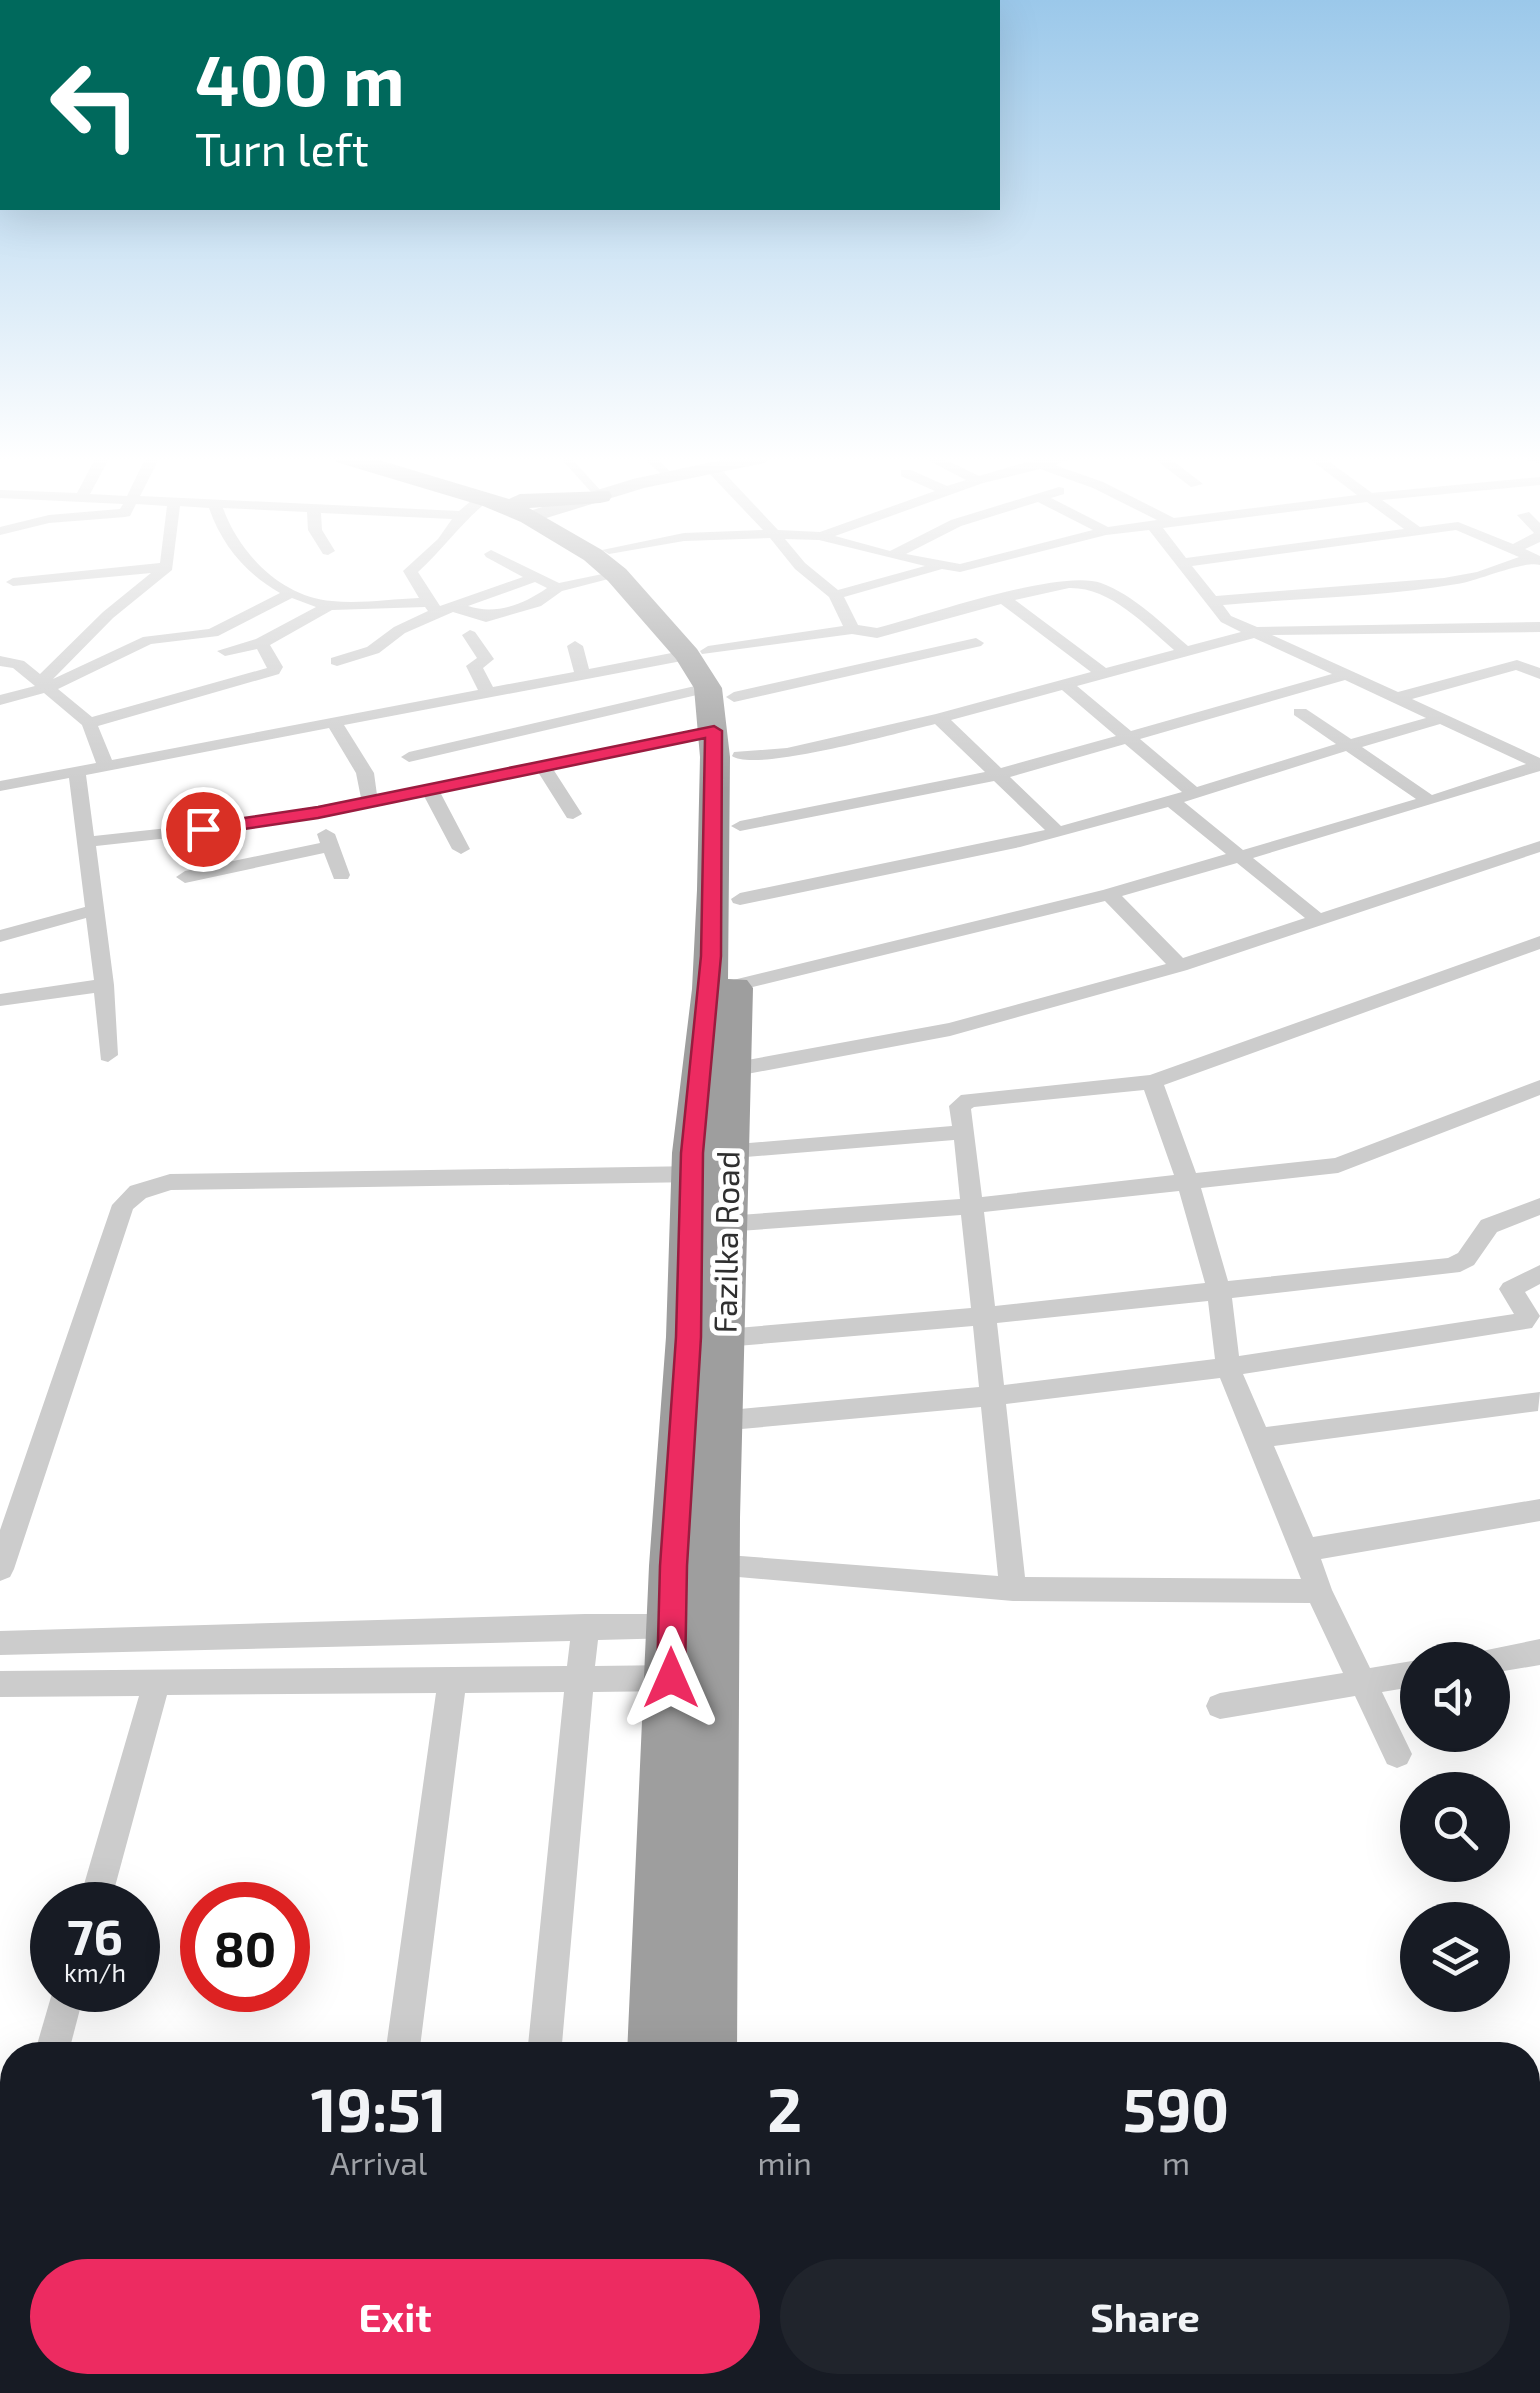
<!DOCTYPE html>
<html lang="en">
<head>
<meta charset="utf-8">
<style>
  :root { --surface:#171b24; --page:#20242c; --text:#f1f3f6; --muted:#9ea1a6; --accent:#ed2b61 }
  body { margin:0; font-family:"Exo 2",sans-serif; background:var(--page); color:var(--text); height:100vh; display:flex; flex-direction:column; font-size:38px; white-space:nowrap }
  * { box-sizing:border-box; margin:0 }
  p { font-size:32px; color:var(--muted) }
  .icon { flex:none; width:55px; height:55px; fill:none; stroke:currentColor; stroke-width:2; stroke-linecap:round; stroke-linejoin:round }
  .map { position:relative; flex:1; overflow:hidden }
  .details { position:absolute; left:0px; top:2042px; width:1540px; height:352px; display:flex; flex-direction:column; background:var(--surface); border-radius:40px 40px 0 0; box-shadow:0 10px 40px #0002 }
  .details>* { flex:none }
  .guide { position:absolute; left:0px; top:0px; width:1000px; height:210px; box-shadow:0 10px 40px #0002; background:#00695c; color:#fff; overflow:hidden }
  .fabs { position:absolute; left:1400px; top:1642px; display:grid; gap:20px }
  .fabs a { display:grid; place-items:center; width:110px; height:110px; border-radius:50%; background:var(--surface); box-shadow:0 10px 40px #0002; font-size:50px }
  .speed { position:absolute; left:30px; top:1882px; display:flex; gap:20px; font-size:50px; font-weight:700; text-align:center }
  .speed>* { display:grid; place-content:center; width:130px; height:130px; border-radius:50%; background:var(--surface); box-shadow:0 10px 40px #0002; line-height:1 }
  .speed small { font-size:25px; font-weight:400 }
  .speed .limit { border:15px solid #d22; background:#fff; color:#111 }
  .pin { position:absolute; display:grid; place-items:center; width:85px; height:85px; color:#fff; margin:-42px; border:5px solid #fff; border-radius:50%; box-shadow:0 2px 10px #0007 }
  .me { position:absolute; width:110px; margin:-55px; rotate:0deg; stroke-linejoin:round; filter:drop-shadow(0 0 8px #0008) }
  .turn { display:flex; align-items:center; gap:35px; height:210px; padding:0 30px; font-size:45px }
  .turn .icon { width:130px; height:130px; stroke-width:2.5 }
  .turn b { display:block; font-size:70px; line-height:85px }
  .eta { display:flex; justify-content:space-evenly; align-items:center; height:170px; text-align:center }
  .eta b { font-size:60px; font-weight:700; line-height:70px }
  .cta { display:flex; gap:20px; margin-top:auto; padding:20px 30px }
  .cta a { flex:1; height:115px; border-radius:60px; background:var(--accent); color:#fff; font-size:40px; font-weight:700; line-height:115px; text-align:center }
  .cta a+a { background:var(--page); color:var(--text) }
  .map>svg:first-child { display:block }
</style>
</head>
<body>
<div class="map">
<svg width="1540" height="2393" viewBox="0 0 1540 2393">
  <rect width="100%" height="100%" fill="#fff"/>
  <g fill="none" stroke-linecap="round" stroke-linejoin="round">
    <g stroke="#ccc" stroke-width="8">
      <path d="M565 457 600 496"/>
      <path d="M649 457 671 478"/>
    </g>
    <g fill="#ccc" fill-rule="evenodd">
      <path d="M96 457H110L90 494 127 496 146 457H160L140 496 459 511 478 495H488V501C462 522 443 549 418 572L440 606 523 577 486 557 484 554 491 550 559 583 617 571 624 575 562 591 541 606 486 622 453 612 405 633 379 653 337 666 331 664V658L367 647 394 627 428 611 425 607 332 610 270 645 283 667 279 674 98 726 112 760 478 690 466 666 477 658 462 635 470 630 475 632 494 659 483 668 493 687 574 672 567 646 575 641 583 646 589 669 687 650 695 655 687 660 344 725 374 773 377 795 714 726 722 731 714 736 553 769 582 814 573 819 567 818 538 772 440 792 470 849 461 854 452 849 424 796 242 830 96 846 114 985 118 1055 108 1062 101 1060 94 993 0 1006V994L94 980 86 918 0 942V930L85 907 69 778 0 791V781L96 763 82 725 44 693 0 705V695L35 686 13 668 0 666V656L24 661 40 674 103 612 151 573 13 586 6 582 13 578 160 563 167 506 136 504 130 516 125 517 49 523 0 535V527L49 515 120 509 123 504 0 498V490L77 493ZM180 506 209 508C222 545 245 573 280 593L209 629 143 637 53 679 113 618 172 570ZM223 508 307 512 308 530 323 554 328 555 335 551 322 530 321 513 452 519 438 539 403 571 419 598C391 599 360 604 332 601 281 597 239 553 223 508ZM535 582 547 588C523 605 495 615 468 606ZM292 598 316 607 256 639 217 651 225 656 257 649 267 668 92 717 58 689 151 644 218 636ZM329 728 356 773 361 798 242 820 94 836 86 775Z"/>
      <path d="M922 457H940L979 476 1037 459 1077 457 1055 465 1103 482 1174 518 1357 495 1307 457H1323L1372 493 1540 477V485L1382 500 1420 527 1458 522 1513 544 1534 533 1517 515 1529 512 1540 523V542L1525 549 1540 556V565C1524 560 1478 581 1457 584 1381 597 1300 598 1223 605L1231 616 1257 627 1540 622V632L1272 635 1398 692 1517 660 1540 668V679L1516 670 1412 699 1540 758V771L1253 858 1321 913 1540 841V852L1187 970 950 1036 731 1077 724 1075 721 1070 731 1063 949 1023 1166 964 1105 901 736 991 726 985 729 981 1103 890 1226 854 1168 807 1020 847 740 905 733 903 731 899 740 893 1045 830 994 781 740 831 731 826 740 821 985 772 935 724C901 732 754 773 732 756L734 752 787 748 936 714 1091 672 1001 604 877 638 852 634 702 654 700 651 708 646 843 626 829 597 795 569 770 538 684 541 609 554 602 550 684 533 763 530 706 470V464H716L778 530 820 532 935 491 901 476V470H911L947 486 966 480ZM1040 469 1093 488 1157 520 1108 527 1051 498 1064 494V488L1059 487 951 520 890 551 835 536 983 483ZM1038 502 1093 530 960 564 906 554 961 526ZM1367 502 1404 529 1186 558 1163 528ZM1149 530 1221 622 1241 632 1188 646C1162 624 1134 595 1101 583 1061 568 924 616 877 628L858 625 844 597 942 569 960 572 1106 535ZM1456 530 1519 557 1477 572 1444 578 1216 596 1192 566ZM785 539 819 540 925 566 838 590 805 563ZM1069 588C1110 587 1144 624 1174 650L1106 668 1015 600ZM1254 638 1332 674 1131 731 1077 686ZM1345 680 1426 718 1351 739 1306 709H1294V715L1336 744 1197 787 1140 739ZM1062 690 1116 736 1001 768 951 720ZM1440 724 1526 764 1432 795 1362 747ZM1125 744 1182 792 1061 826 1010 777ZM1346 751 1416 799 1243 850 1184 802ZM1237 863 1305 918 1183 958 1122 896Z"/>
      <path d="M1152 457H1168L1203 484 1191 487Z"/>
      <path d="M1507 457H1540V463Z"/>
      <path d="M976 638 984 643 981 646 734 702 726 697 734 692Z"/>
      <path d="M708 683 714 685V691L409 762 401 757 409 752Z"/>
      <path d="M326 829 335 834 350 875 348 879H334L324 853 185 883 176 877 185 871 320 843 317 834Z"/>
      <path d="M1540 936V949L1164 1085 1196 1173 1335 1158 1540 1080V1095L1338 1173 1201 1188 1228 1281 1448 1258 1458 1253 1481 1220 1540 1198V1215L1497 1232 1474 1265 1460 1272 1232 1298 1239 1356 1514 1314 1499 1289 1503 1283 1540 1265V1284L1525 1292 1540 1316 1532 1328 1243 1374 1266 1427 1540 1392 1538 1411 1274 1446 1313 1537 1540 1499V1521L1321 1559 1332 1590 1370 1668 1418 1660V1686L1382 1692 1412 1754 1407 1764 1397 1768 1387 1764 1355 1696 1220 1719 1210 1715 1206 1706 1210 1697 1220 1693 1343 1673 1310 1603 1013 1601 704 1574 700 1566 704 1558 714 1554 998 1576 981 1407 719 1431 710 1428 706 1421 710 1414 719 1411 979 1387 973 1326 725 1347 716 1345 713 1338 716 1331 725 1329 971 1308 961 1215 725 1232 714 1224 725 1216 960 1199 954 1140 721 1159 713 1156 710 1151 713 1146 952 1126 949 1106 961 1095 1150 1075ZM1144 1090 1174 1175 982 1197 971 1109 974 1107ZM1179 1191 1205 1283 995 1306 984 1212ZM1208 1301 1215 1359 1004 1385 997 1323ZM1220 1378 1301 1579 1025 1577 1006 1404Z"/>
      <path d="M698 1166 709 1174 698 1182 171 1190 146 1198 133 1209 14 1569 10 1577 0 1581V1530L112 1205 130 1186 170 1174Z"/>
      <path d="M585 1614H676L686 1617 690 1626 686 1635 676 1638 598 1640 595 1666 675 1665 685 1669 689 1678 685 1687 675 1691 593 1692 561 2055H527L564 1692 465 1693 419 2055H385L436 1693 167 1695 110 1905H78L139 1696 0 1697V1671L567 1666 570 1641 0 1655V1631Z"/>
      <path d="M1540 1639V1665L1492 1673V1660H1478L1482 1651Z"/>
      <path d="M53 1990H85L68 2055H34Z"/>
      <path d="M12 2173V2248L0 2253V2178Z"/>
      <path d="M1528 2270 1540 2271V2307L1528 2306Z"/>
      <path d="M499 2382H537L536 2393H498Z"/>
      <path d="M1194 2382H1232L1233 2393H1195Z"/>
    </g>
    <path fill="#b9b9b9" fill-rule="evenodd" d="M736 457H773L764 463 644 488 530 523 520 517 523 513 633 479Z"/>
    <g fill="#9e9e9e" fill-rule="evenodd">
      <path d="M332 457H369L509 499 520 494 609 491 612 496 609 501 600 503 529 508 602 550 626 569 697 649 722 688 730 757 728 979 747 980 753 988 740 1518 737 2055H627L649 1566 666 1337 672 1153 692 989 697 890 700 757 694 688 676 659 608 581 584 560 521 522 483 506 336 462Z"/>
      <rect x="612" y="2382" width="122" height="11"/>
    </g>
  </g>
  <linearGradient id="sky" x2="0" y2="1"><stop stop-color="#9bc8ea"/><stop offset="0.58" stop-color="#fff"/><stop offset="1" stop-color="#fff" stop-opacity="0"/></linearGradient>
  <rect width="1540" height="792" fill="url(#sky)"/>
  <path fill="#ed2b61" stroke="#9a1c3f" stroke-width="2.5" d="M714 726 722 731 721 956 703 1153 701 1337 687 1566 685 1678 681 1687 671 1691 661 1687 657 1678 660 1566 676 1337 681 1153 701 956 705 738 318 818 203 835 194 829 203 824 318 807Z"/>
  <g text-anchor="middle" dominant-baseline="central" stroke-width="10" stroke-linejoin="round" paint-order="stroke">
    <g font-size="32" fill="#2f2f2f" stroke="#fff">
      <text transform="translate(725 1242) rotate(-89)">Fazilka Road</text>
    </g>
  </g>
</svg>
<div class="fabs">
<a><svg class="icon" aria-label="sound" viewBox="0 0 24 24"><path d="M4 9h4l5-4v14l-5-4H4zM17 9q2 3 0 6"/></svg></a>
<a><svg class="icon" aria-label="search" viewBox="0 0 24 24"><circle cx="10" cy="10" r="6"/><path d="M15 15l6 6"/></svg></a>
<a><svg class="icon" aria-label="layers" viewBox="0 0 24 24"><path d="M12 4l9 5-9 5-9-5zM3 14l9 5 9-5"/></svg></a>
</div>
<div class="speed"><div>76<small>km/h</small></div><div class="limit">80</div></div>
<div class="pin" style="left:203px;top:829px;background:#d93025"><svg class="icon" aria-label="arrive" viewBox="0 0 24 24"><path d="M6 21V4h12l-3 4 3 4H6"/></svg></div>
<svg class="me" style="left:671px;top:1678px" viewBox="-20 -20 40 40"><path d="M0-17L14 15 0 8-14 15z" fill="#ed2b61" stroke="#fff" stroke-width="4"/></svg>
<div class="guide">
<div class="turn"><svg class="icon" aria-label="left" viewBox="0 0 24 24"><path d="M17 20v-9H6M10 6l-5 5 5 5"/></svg><div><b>400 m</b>Turn left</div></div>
</div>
<section class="details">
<div class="eta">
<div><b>19:51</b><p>Arrival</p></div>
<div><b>2</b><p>min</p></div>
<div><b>590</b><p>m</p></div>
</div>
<div class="cta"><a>Exit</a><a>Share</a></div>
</section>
</div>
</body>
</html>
